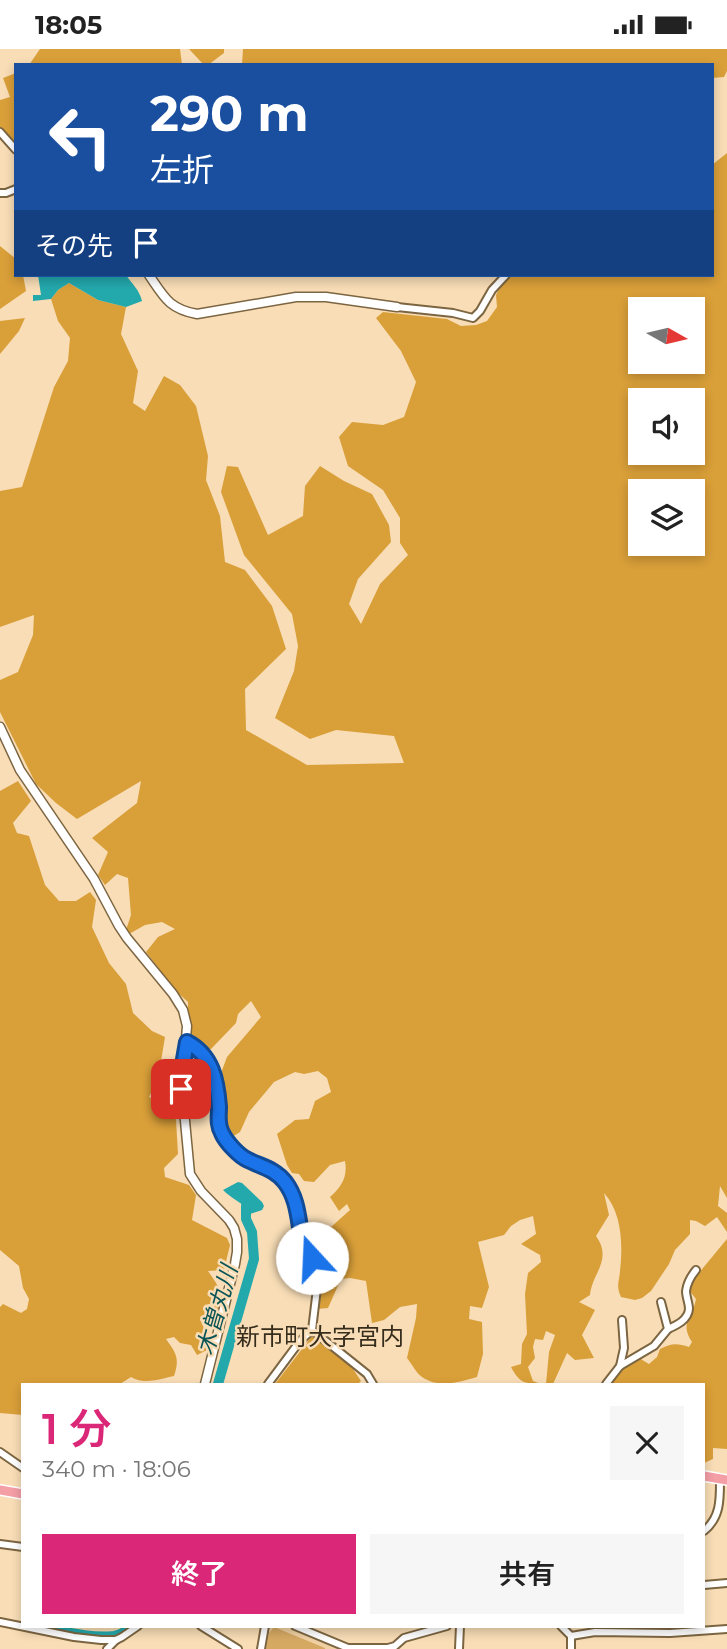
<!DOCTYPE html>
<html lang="ja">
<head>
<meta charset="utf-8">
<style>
  :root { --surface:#fff; --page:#f6f6f6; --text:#222; --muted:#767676; --accent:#db2777 }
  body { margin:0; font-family:Montserrat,"Noto Sans JP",sans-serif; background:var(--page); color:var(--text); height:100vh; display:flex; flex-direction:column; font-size:26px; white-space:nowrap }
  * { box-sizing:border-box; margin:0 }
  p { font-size:23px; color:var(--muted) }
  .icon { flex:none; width:38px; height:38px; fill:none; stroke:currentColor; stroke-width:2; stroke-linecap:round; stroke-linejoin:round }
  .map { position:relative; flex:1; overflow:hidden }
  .details { position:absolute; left:21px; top:1334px; width:684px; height:245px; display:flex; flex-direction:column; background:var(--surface); border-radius:0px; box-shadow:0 4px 10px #0003 }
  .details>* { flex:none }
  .guide { position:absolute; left:14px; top:14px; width:700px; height:214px; border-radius:0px; box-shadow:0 4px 10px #0003; background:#1a4fa0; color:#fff; overflow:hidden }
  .needle { width:46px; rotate:98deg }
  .controls { position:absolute; left:628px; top:248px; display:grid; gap:14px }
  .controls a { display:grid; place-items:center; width:77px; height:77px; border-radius:0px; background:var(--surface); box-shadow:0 4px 10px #0003; font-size:35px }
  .pin { position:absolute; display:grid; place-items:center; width:60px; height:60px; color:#fff; margin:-30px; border-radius:14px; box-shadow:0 4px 10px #0006 }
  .me { position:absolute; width:77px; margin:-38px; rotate:340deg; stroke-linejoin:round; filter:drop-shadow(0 0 5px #0008) }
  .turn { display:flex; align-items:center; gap:24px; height:147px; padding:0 21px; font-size:32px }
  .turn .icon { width:91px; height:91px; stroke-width:2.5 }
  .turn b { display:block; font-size:49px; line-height:60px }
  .then { display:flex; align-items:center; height:66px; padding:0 21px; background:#0003; gap:14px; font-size:26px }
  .round { display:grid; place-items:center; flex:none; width:74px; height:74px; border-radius:0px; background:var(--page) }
  .head { display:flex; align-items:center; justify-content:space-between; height:119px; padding:0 21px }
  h1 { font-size:42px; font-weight:600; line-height:52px; color:var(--accent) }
  .primary-button { display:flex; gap:14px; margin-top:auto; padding:14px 21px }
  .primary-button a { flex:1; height:80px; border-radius:0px; background:var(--accent); color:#fff; font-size:28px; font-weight:600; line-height:80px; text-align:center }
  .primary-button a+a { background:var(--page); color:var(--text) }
  .status { display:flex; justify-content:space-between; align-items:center; height:49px; padding:0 35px; background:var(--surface); direction:ltr }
  .status svg { height:19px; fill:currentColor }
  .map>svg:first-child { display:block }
</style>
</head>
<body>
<div class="status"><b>18:05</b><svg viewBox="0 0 49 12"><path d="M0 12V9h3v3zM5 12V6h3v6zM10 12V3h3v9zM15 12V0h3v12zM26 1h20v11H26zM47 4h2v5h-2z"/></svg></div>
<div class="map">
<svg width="727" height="1600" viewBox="0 0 727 1600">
  <rect width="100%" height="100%" fill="#f8ddb6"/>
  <path fill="#efd0a2" d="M266 1577H282L343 1600H263Z"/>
  <path fill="#d6a963" d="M274 1578 325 1599V1600H266L269 1584Z"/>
  <g fill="#d99f39" fill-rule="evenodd">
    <path d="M40 0H180L182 16H29Z"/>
    <path d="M189 0H224V4L208 16H204Z"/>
    <path d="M243 0H727V22L724 28 712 29V16H242Z"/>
    <path d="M16 24V97L0 79V51L10 48 3 29Z"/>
    <path d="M727 104V1149L720 1137 718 1157 727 1164V1183L717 1168 705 1177 696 1172 690 1171V1185L675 1201 669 1215 651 1242 642 1249 635 1251 621 1248C616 1237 619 1234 620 1222 623 1195 622 1164 604 1144L609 1166 596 1187C613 1211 592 1224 590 1246L579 1253 595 1261 582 1286 594 1309 575 1311 567 1304 553 1335H546L549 1303 555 1286 546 1282 543 1291 535 1290 533 1298 535 1309 528 1318 533 1332 541 1335C524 1335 519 1333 511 1318L521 1315 522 1295 527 1285 525 1245 528 1224 541 1213 540 1206 521 1195 536 1185 533 1167 520 1171 511 1177 504 1186 478 1193 489 1238 482 1259 470 1257 469 1270 482 1273 483 1305 477 1328C458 1333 440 1340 422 1328 416 1324 412 1315 407 1309L416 1269 417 1255 400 1258 384 1271 372 1274 366 1232 350 1229 341 1230 328 1259 317 1260 325 1216 319 1210 324 1203 333 1197 331 1178 350 1161 347 1155 339 1162 330 1148C341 1138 348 1128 345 1112L330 1116 314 1133 304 1132 299 1125 292 1124 287 1116 277 1085 295 1071 309 1070 315 1052 331 1043 327 1029 318 1022 304 1025 295 1023 274 1033 249 1063 240 1083 232 1088 222 1076 218 1032 227 1008 261 968 251 952 238 965 236 974 211 1000 205 1002C188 990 188 972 188 953L177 943 146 903 158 888 175 880 162 873 145 876 129 885 126 881 131 866 128 829 117 825 105 836 98 826 108 803 92 789 137 754 141 732 77 770 56 754 36 735 0 663V631L18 623 33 586 34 566 0 578V442L22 438 54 338 68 312 70 289 58 272 51 250 58 241 69 234 98 251 126 258 121 285 138 322 133 354 145 362 164 327 180 336 196 357 208 407 206 431 220 467 225 513 245 521 272 557 286 600 245 640 246 681 307 716 404 714 394 687 336 681 310 690 275 669 294 622 298 597 292 565 244 506 221 443 227 417 238 418 268 486 303 467 305 437 320 417 344 432 372 445 389 476 391 493 358 530 349 555 361 575 380 535 408 506 400 494V469L383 441 348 417 339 388 352 373 383 376 404 368 416 333 401 302 376 269 383 263 447 270 461 277 476 276 487 272 497 258 496 246 503 232 509 226H712V116ZM640 261H693V313H640ZM640 352H693V404H640ZM640 443H693V495H640Z"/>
    <path d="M0 197 16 210V226H23L26 242 0 260Z"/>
    <path d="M25 269 19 282 0 305V272Z"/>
    <path d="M18 732 31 752 13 774 17 784 29 787 45 836 59 852H76L90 843 96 851 92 878 109 914 126 935 133 964 152 982 165 988 161 1012 175 1020 159 1030 149 1048 170 1059 176 1071 178 1105 164 1119 165 1128 189 1136 196 1146 192 1171 227 1189 230 1196 224 1221 208 1222C220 1240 222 1240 219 1261L209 1263 200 1270 206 1284 207 1301 197 1306 191 1296 180 1294 174 1288 166 1290C176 1304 180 1309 174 1327 160 1330 143 1336 131 1328L120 1335H23V1366L0 1364V1258L3 1255 21 1264 27 1260 29 1250 23 1239 19 1217 0 1201V742Z"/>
    <path d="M727 1190V1400L713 1399V1410L704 1414V1335H611L628 1313 639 1309 649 1315 657 1308 660 1300C671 1294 677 1294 689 1298L692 1293C679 1273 693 1269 696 1250L689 1241 693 1231Z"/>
    <path d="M312 1287H315L351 1317 361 1332 358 1335H275Z"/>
  </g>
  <g fill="#23a8ac">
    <path d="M38 226H126C132 235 139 240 142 252L126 258 98 251 69 234 58 241 51 250 33 252V246H41Z"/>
    <path d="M238 1133 242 1134 262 1153 264 1157 262 1161 250 1165C244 1153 231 1150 223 1141Z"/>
  </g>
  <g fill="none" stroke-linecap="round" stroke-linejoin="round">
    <g stroke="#23a8ac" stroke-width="10">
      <path d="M218 1335 254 1210 252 1183 246 1170V1157"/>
      <path d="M35 1577C59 1581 89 1590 114 1587 121 1586 128 1581 134 1577"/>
    </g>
    <defs>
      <g id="street">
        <path d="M0 83 16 101"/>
        <path d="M0 144H6L16 140"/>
        <path d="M397 258 453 264 473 269 480 262 492 241 506 226"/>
        <path d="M187 993 194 997 207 1008 214 1025 219 1059 218 1074 225 1089 245 1110 277 1124 286 1134 292 1145 298 1160 303 1192 312 1209 317 1222 318 1231 312 1281 300 1292 268 1335"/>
        <path d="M668 1280C677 1276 688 1271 689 1260 689 1254 686 1248 686 1242 687 1234 691 1227 696 1221"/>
        <path d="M312 1281 367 1325 373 1335"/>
        <path d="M620 1317 624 1299 622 1271"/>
        <path d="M606 1335 620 1317 654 1297 668 1280 661 1253"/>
        <path d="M0 1403 23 1419"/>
        <path d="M704 1482C721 1468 720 1450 720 1429"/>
        <path d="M0 1495 23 1498"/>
        <path d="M704 1536 727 1534"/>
        <path d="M0 1573 74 1588 101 1591H116L122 1588 138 1577"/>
        <path d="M201 1577 238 1600"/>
        <path d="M295 1577 348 1599H388L395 1597 404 1589 447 1577"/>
        <path d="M561 1577 571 1587V1600"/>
        <path d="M571 1587 595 1583 670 1584 727 1580"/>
        <path d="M107 1600 116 1591"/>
        <path d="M261 1600 265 1577"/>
        <path d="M459 1600 460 1577"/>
      </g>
      <g id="secondary">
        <path d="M149 226C164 248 169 260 197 265L296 248H326L397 258"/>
        <path d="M0 678 20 721 94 830 119 877 127 889 173 945 183 961 187 977 182 1040 190 1125 201 1142 229 1171 234 1179 237 1190V1203L235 1215 205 1335"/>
      </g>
      <g id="primary">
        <path d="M704 1427 727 1431"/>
        <path d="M0 1441 23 1445"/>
      </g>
    </defs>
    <use href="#street" stroke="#7c6541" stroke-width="10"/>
    <use href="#secondary" stroke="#7c6541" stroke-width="11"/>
    <use href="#primary" stroke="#fff" stroke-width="12"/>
    <use href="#street" stroke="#fff" stroke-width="6"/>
    <use href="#secondary" stroke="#fff" stroke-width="8"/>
    <use href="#primary" stroke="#f49ea6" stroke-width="9"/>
  </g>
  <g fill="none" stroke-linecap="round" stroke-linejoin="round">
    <defs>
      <path id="route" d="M181 1040 183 1016 187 993C212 1006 217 1031 219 1058 219 1067 217 1075 222 1084 226 1093 239 1107 248 1111 262 1118 275 1120 285 1133 298 1150 298 1170 302 1190 304 1196 309 1203 312 1209"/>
    </defs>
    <use href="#route" stroke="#114b97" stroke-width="18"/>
    <use href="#route" stroke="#1a73e8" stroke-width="12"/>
  </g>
  <g text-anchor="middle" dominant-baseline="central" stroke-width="5" stroke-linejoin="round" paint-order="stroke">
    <g font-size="23" font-style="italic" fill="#0b5456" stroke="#f8ddb6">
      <text transform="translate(217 1261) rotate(-74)">木曽丸川</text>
    </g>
    <g font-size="24" fill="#372d1d" stroke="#f8ddb6">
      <text x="320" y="1287">新市町大字宮内</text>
    </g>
  </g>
</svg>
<div class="controls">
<a><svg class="needle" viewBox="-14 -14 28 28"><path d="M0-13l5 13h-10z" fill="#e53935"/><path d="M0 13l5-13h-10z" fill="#767676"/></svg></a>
<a><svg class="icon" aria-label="sound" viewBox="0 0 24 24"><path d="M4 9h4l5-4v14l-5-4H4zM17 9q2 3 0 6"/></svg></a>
<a><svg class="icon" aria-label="layers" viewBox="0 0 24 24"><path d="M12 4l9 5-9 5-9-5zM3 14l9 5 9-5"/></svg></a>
</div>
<div class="pin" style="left:181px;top:1040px;background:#d93025"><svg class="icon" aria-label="arrive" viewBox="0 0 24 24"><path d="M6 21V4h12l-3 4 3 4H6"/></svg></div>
<svg class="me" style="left:312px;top:1209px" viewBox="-20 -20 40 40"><circle r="19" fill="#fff"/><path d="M0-13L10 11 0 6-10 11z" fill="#1a73e8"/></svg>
<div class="guide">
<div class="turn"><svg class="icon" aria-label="left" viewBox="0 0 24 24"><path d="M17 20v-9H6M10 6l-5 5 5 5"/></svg><div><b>290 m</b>左折</div></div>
<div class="then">その先<svg class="icon" aria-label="arrive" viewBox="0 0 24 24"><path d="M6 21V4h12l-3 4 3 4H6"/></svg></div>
</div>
<section class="details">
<div class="head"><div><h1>1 分</h1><p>340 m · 18:06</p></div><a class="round"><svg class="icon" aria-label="close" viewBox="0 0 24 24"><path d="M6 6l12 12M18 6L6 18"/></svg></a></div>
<div class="primary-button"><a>終了</a><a>共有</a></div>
</section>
</div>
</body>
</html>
